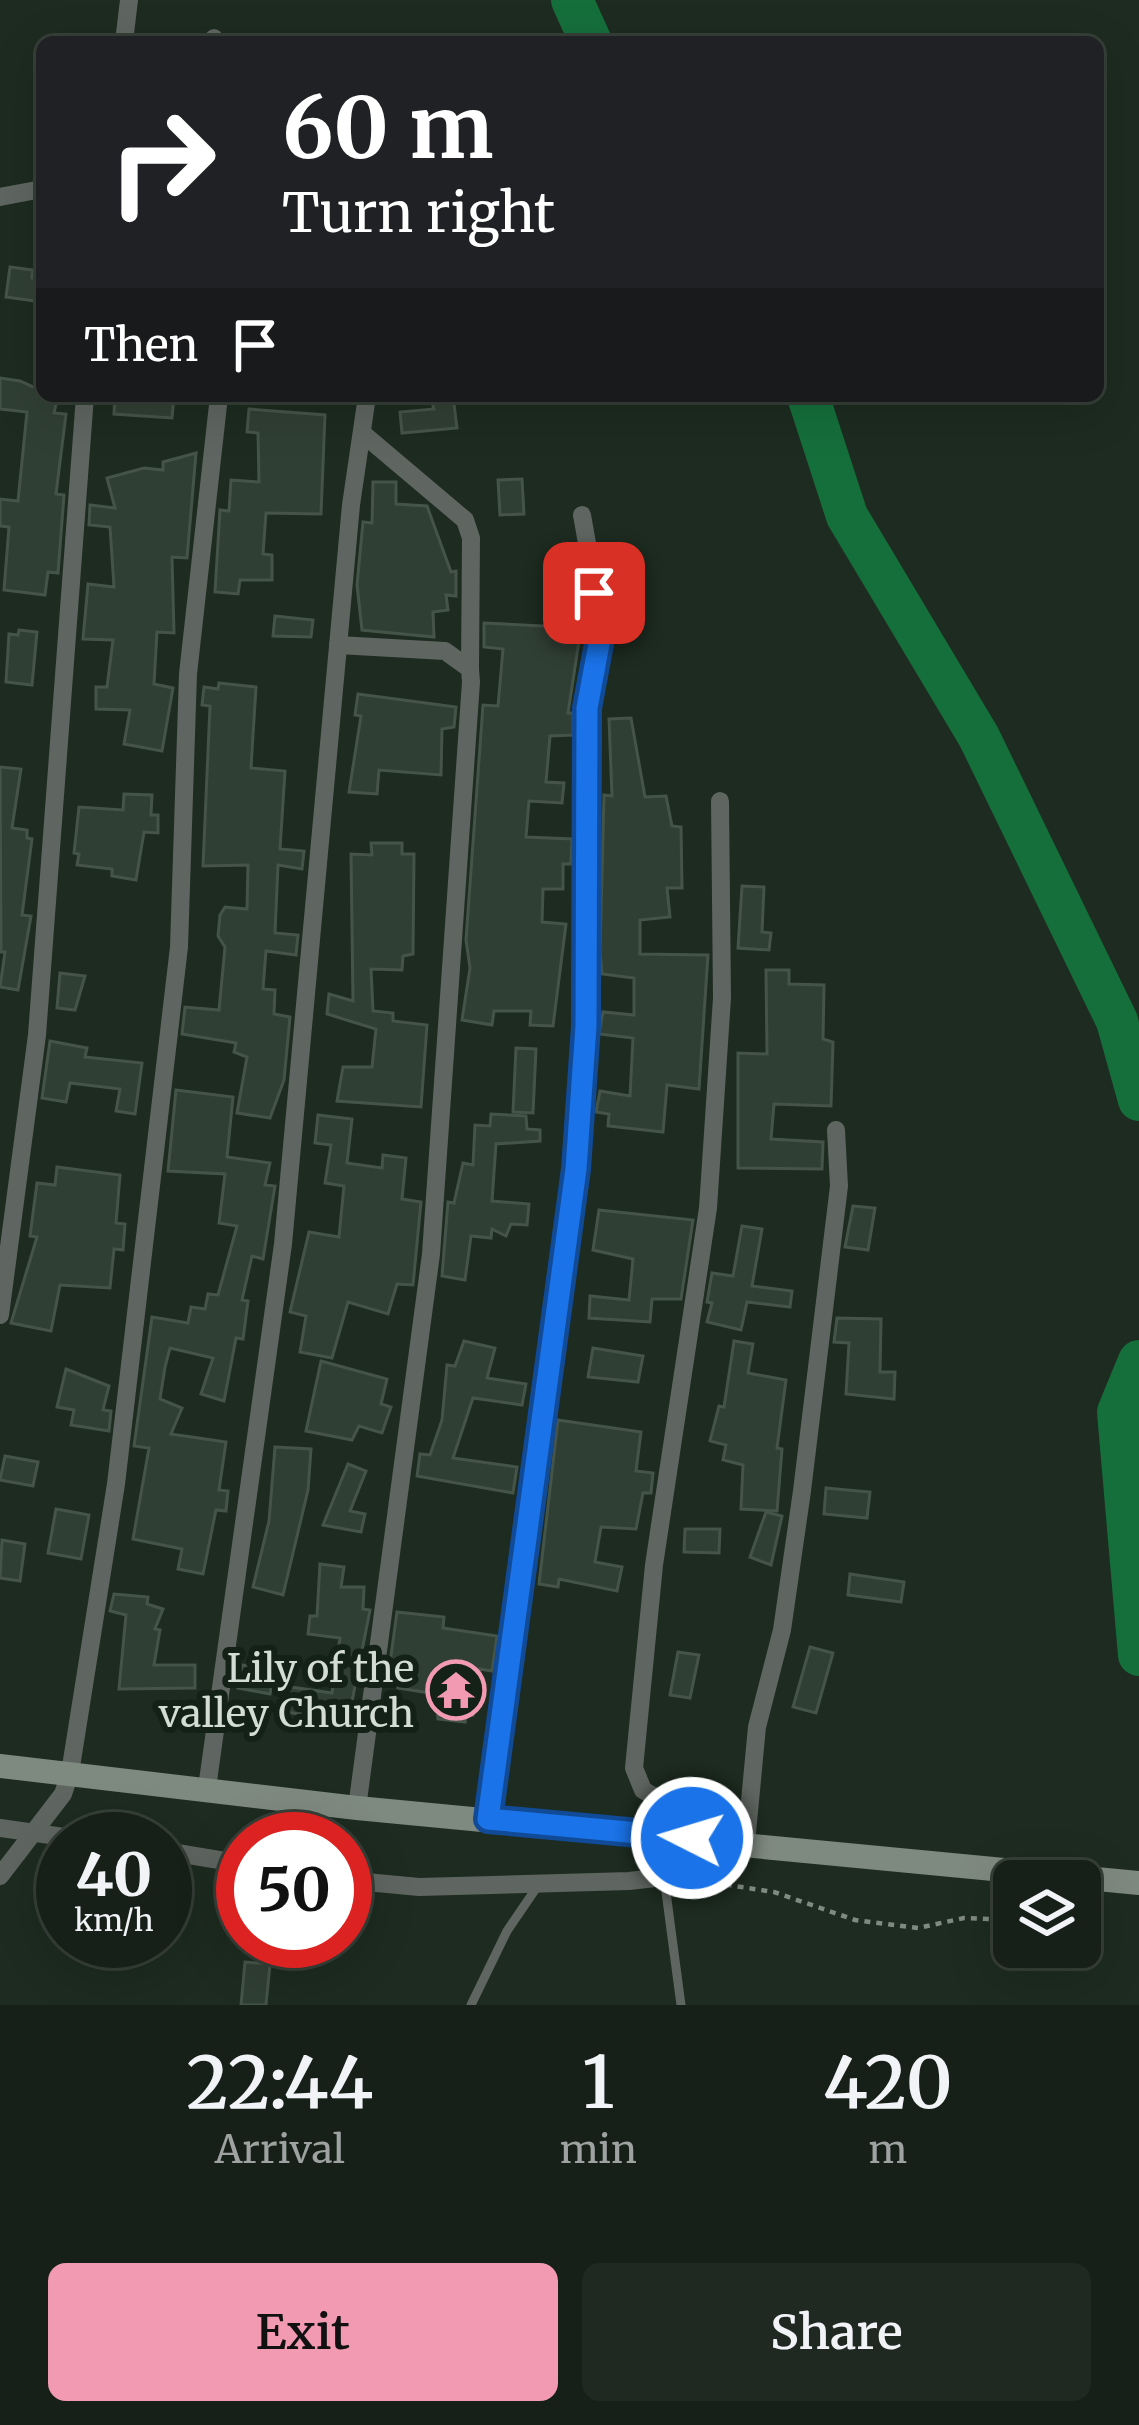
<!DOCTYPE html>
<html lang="en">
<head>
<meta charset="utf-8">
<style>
  :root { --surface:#162018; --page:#1f2821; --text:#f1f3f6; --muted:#9ea3a2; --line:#353e37; --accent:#f19ab2 }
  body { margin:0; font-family:Merriweather,serif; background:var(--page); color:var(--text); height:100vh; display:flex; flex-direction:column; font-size:45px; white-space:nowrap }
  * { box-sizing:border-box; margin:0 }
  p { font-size:39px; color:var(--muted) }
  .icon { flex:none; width:66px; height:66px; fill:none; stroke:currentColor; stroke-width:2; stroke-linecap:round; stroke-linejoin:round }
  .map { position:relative; height:2005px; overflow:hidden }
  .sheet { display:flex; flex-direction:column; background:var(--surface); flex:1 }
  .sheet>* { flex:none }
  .top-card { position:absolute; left:36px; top:36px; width:1068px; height:366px; border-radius:18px; box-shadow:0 12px 48px #0002,0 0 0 3px var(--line); background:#202124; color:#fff; overflow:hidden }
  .buttons { position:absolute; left:993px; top:1860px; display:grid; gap:24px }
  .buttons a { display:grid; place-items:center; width:108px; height:108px; border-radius:18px; background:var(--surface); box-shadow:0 12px 48px #0002,0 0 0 3px var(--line); font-size:60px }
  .speed { position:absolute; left:36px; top:1812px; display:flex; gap:24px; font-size:60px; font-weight:700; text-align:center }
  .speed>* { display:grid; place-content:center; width:156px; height:156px; border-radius:50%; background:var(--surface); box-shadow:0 12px 48px #0002,0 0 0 3px var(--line); line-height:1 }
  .speed small { font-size:30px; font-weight:400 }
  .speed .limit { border:18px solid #d22; background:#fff; color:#111 }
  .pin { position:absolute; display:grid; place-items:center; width:102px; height:102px; color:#fff; margin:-51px; border-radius:24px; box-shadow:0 6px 18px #0006 }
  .me { position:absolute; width:132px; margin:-66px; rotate:275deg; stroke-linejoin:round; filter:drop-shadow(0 0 9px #0008) }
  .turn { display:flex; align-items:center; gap:42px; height:252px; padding:0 48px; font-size:54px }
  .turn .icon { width:156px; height:156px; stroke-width:2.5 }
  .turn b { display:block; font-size:84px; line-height:102px }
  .then { display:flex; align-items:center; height:114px; padding:0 48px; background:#0003; gap:24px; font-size:45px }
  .eta { display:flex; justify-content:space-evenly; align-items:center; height:204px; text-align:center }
  .eta b { font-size:72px; font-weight:600; line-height:84px }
  .primary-button { display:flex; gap:24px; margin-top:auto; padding:24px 48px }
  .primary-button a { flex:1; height:138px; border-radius:18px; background:var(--accent); color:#111; font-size:48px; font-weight:600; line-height:138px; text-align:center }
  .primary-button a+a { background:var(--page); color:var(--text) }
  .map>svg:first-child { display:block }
</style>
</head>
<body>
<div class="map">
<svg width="1139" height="2005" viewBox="0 0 1139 2005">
  <rect width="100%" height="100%" fill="#1d2b20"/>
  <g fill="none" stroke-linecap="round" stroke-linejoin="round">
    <g stroke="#156f3b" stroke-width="42">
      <path d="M572 0 591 42"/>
      <path d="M808 396 847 516 979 737 1117 1021 1139 1100"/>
      <path d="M1139 1361 1118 1412 1139 1655"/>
    </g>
  </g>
  <g fill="#303f34" stroke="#455449" stroke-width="3">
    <path d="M10 267 33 270 32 278 42 279V302L6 297Z"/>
    <path d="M0 378 20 381 42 391V396H58L54 413 66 414 56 494 64 495 58 573 48 572 45 595 4 590 9 527 0 526V499L18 501 27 412 0 409Z"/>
    <path d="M115 396H174L172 418 114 414Z"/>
    <path d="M430 396H453L457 428 402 433 400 412 434 409Z"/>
    <path d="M249 409 325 415 321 514 266 513 263 554 272 555V580H240L238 594 215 592 220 510 229 511 231 480 259 482 258 433 247 432Z"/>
    <path d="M196 453 187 558 172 557 174 633 157 632 154 684 173 688 162 751 124 744 130 710 96 709V687H107L113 640 83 639 88 584 114 587 110 527 89 525 90 505 115 508 107 478 144 468 163 470V462Z"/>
    <path d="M522 479 524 514 500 515 498 480Z"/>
    <path d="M373 482H396V504L427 506 451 572 456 571V596L446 595 448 610 433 612 434 637 362 630 357 585 363 522 372 523Z"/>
    <path d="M275 616 313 620 311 637 273 636Z"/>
    <path d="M484 623 581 628 568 713H573V735L550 736 546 782 564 783 562 803 529 801 526 837 572 839 571 864H563V889H543L542 922 566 924 553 1026 530 1025 531 1011H494L492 1025 462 1020 470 968 466 940 483 705 498 706 503 649 484 647Z"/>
    <path d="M19 630 37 632 32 685 6 682 9 634 18 635Z"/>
    <path d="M219 683 256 687 251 768 285 771 280 849 304 851 302 869 278 865 275 933 298 935 296 955 266 951 263 989 275 990 274 1014 290 1017 284 1080 270 1118 237 1113 247 1057 234 1052 236 1043 182 1034 185 1007 219 1010 225 947 218 936 220 915 225 907 247 909 248 865 203 866 210 706 202 705 204 687 218 689Z"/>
    <path d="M358 694 456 707 454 727 442 729 441 775 379 770 377 794 349 792 361 716 355 715Z"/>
    <path d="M631 718 645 797 666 796 672 826 681 827 682 888H667L670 917 640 920V954L708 955 699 1089 667 1085 663 1132 608 1126 609 1114 596 1112 600 1091 630 1096 633 1038 599 1034 603 1012 634 1015V978L602 974 600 952 604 795 612 796 609 719Z"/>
    <path d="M0 767 21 769 12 828 27 830V838L32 839 22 915 31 916 18 990 0 987 5 952H1Z"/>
    <path d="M124 794 152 795 151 815H158V833L144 832 136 880 112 876V869L77 865 79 854 74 853 79 807 123 810Z"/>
    <path d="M371 843H402V854H414L413 954 403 956 402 970 371 969 373 1011 393 1013V1021L427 1025 421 1107 337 1101 343 1067H372L376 1029 327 1014 329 994 353 1001 351 854 372 855Z"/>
    <path d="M742 886 764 887 762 932 771 933 769 950 738 948Z"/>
    <path d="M766 970H789V984L824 985 823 1039 833 1042 831 1106 774 1104 771 1139 823 1142 822 1169 738 1168V1053L767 1054Z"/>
    <path d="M60 973 85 976 75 1010 57 1008Z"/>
    <path d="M50 1041 87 1048 85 1057 142 1063 135 1114 116 1111 120 1089 70 1083 66 1102 42 1098Z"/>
    <path d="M516 1048 536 1049 533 1113 513 1112Z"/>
    <path d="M176 1090 233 1097 227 1157 270 1163 265 1185 275 1186 263 1259 252 1256 242 1300 248 1301 243 1339 236 1338 224 1401 201 1394 213 1358 170 1348 165 1367 160 1399 182 1408 171 1434 226 1442 219 1490 228 1491 226 1511 216 1510 203 1574 178 1569 182 1549 133 1539 149 1448 134 1446 152 1317 188 1323 191 1307 205 1309 208 1294 218 1295 237 1226 219 1223 225 1174 168 1171Z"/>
    <path d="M491 1114 526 1116 527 1129 540 1130V1141L496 1144 492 1201 529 1204 527 1225 511 1224 506 1236 492 1229 491 1238 471 1236 465 1280 442 1276 448 1202 454 1203 463 1163 473 1165 475 1125 490 1126Z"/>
    <path d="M318 1115 352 1119 347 1163 382 1168 383 1155 406 1158 402 1199 421 1202 413 1285 397 1284 388 1314 348 1302 332 1358 300 1352 306 1316 290 1312 309 1232 339 1237 344 1186 325 1183 331 1145 315 1143Z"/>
    <path d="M57 1167 120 1175 116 1223 125 1224 123 1250 114 1249 110 1288 60 1285 51 1331 11 1323 37 1237 30 1236 37 1183 55 1185Z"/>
    <path d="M853 1206 875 1208 868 1250 845 1247Z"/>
    <path d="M599 1210 693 1220 681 1299H652L650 1322 589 1318 590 1296 629 1300 633 1259 593 1250Z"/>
    <path d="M742 1226 762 1229 752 1286 792 1291 790 1307 747 1302 741 1330 707 1322 712 1303 707 1302 712 1273 733 1276Z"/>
    <path d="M837 1318 881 1319 880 1372H895L894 1399 846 1394 849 1343 834 1342Z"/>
    <path d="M464 1341 495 1348 487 1378 526 1384 522 1405 473 1398 453 1458 517 1467 513 1493 417 1476 420 1454 430 1455 442 1420 447 1365 455 1366Z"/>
    <path d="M734 1341 753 1344 748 1373 786 1380 777 1448 782 1449 777 1511 741 1509 743 1465 723 1460 726 1445 710 1441 719 1406 724 1407Z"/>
    <path d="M593 1348 643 1356 638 1382 588 1377Z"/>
    <path d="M321 1361 387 1379 381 1404 391 1407 382 1433 359 1426 352 1440 306 1431Z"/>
    <path d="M66 1369 109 1386 103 1410 111 1411 109 1431 71 1425 74 1410 57 1407Z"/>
    <path d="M558 1420 641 1432 636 1471 653 1473 651 1493H643L636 1529 601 1527 595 1562 622 1567 617 1591 559 1579 558 1587 539 1584Z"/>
    <path d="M275 1447 311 1449 308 1490 283 1595 253 1587 269 1521Z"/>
    <path d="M5 1456 38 1462 33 1486 0 1480Z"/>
    <path d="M348 1464 366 1471 350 1511 365 1514 361 1532 323 1525Z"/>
    <path d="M826 1488 870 1492 867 1518 824 1514Z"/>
    <path d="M56 1509 89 1515 81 1559 48 1553Z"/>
    <path d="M766 1512 782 1516 771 1565 750 1557Z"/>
    <path d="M685 1529H720L719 1553 684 1552Z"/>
    <path d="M2 1540 25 1544 20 1581 0 1578Z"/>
    <path d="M320 1564 344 1567 341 1587H364L363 1609 370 1610 348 1722 280 1711 284 1686 332 1693 340 1638 308 1634 310 1616H317Z"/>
    <path d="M850 1574 904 1582 901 1602 848 1595Z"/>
    <path d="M114 1594 148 1597 147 1604 163 1609 155 1629 160 1630 154 1665H195V1688L119 1689 126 1615 110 1611Z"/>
    <path d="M397 1612 444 1617 443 1628 497 1636 492 1671 480 1669 473 1715 466 1714 465 1722 438 1719 436 1694 398 1688 402 1665 390 1663Z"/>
    <path d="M810 1647 833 1653 816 1713 793 1707Z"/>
    <path d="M678 1652 699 1655 690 1698 670 1695Z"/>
    <path d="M242 1665 275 1670 270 1694 238 1688Z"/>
    <path d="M245 1962 270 1964 266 2005H241Z"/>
  </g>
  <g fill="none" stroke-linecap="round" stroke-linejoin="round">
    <path stroke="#7f8a81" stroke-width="4.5" stroke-dasharray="6 6" stroke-linecap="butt" d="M702 1881 774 1892 855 1920 918 1928 964 1918 1014 1920"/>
    <g stroke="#5f6560" stroke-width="9">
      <path d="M664 1877 681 2005"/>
      <path d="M471 2005 507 1931 537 1887"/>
    </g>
    <g stroke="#5f6560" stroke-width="18">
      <path d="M124 42 129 0"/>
      <path d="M214 42V38"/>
      <path d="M0 197 42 189"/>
      <path d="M362 433 465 520 471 538 470 669"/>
      <path d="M338 645 445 651 470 669 471 682 431 1254 357 1808"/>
      <path d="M720 801 722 998 708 1208 654 1565 634 1768 643 1790 732 1842"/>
      <path d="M0 1315 37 1035 85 396"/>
      <path d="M207 1788 283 1244 351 505 367 396"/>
      <path d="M488 1819 576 1169 586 1026 587 708 602 628 582 515"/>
      <path d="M0 1828 78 1839"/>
      <path d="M746 1843 757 1727 782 1630 802 1491 839 1186 836 1130"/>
      <path d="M165 1851 243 1864"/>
      <path d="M0 1876 63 1794 70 1773 116 1484 179 947 188 674 219 396"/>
      <path d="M345 1880 419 1887 629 1881 664 1877 728 1844"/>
    </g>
    <path stroke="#7e8980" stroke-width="24" d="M0 1766 357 1808 1139 1883"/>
  </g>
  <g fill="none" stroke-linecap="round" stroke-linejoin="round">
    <defs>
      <path id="route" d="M594 593 602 628 587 708 586 1026 576 1169 488 1819 692 1838"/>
    </defs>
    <use href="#route" stroke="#114b97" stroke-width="30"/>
    <use href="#route" stroke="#1a73e8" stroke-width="21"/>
  </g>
  <defs>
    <symbol id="temple-ring" viewBox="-11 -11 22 22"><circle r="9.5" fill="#142117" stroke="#f19ab2" stroke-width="1.5"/><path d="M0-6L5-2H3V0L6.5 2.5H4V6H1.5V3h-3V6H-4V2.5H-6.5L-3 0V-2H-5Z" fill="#f19ab2"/></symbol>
  </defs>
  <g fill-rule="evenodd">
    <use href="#temple-ring" x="423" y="1657" width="66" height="66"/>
  </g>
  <g text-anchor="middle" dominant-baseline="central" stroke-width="12" stroke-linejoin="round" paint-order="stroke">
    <g font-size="39" fill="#d3dcd5" stroke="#142117" text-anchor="end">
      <text x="414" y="1668">Lily of the<tspan x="414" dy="45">valley Church</tspan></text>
    </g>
  </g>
</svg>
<div class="buttons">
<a><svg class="icon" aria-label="layers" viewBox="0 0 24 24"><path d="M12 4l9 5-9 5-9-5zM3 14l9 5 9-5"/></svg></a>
</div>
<div class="speed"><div>40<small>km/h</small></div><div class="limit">50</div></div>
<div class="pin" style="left:594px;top:593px;background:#d93025"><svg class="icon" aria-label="arrive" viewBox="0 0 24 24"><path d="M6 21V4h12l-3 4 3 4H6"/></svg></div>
<svg class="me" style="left:692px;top:1838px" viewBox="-20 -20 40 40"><circle r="17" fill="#1a73e8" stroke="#fff" stroke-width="3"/><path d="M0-11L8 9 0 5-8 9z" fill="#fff"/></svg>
<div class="top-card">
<div class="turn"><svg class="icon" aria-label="right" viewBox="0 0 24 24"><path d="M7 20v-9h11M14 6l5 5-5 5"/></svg><div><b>60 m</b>Turn right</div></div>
<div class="then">Then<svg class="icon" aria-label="arrive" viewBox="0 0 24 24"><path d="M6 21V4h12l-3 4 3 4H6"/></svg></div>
</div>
</div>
<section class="sheet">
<div class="eta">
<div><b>22:44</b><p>Arrival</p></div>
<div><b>1</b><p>min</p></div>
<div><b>420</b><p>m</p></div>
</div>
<div class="primary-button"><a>Exit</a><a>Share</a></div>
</section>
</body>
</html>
